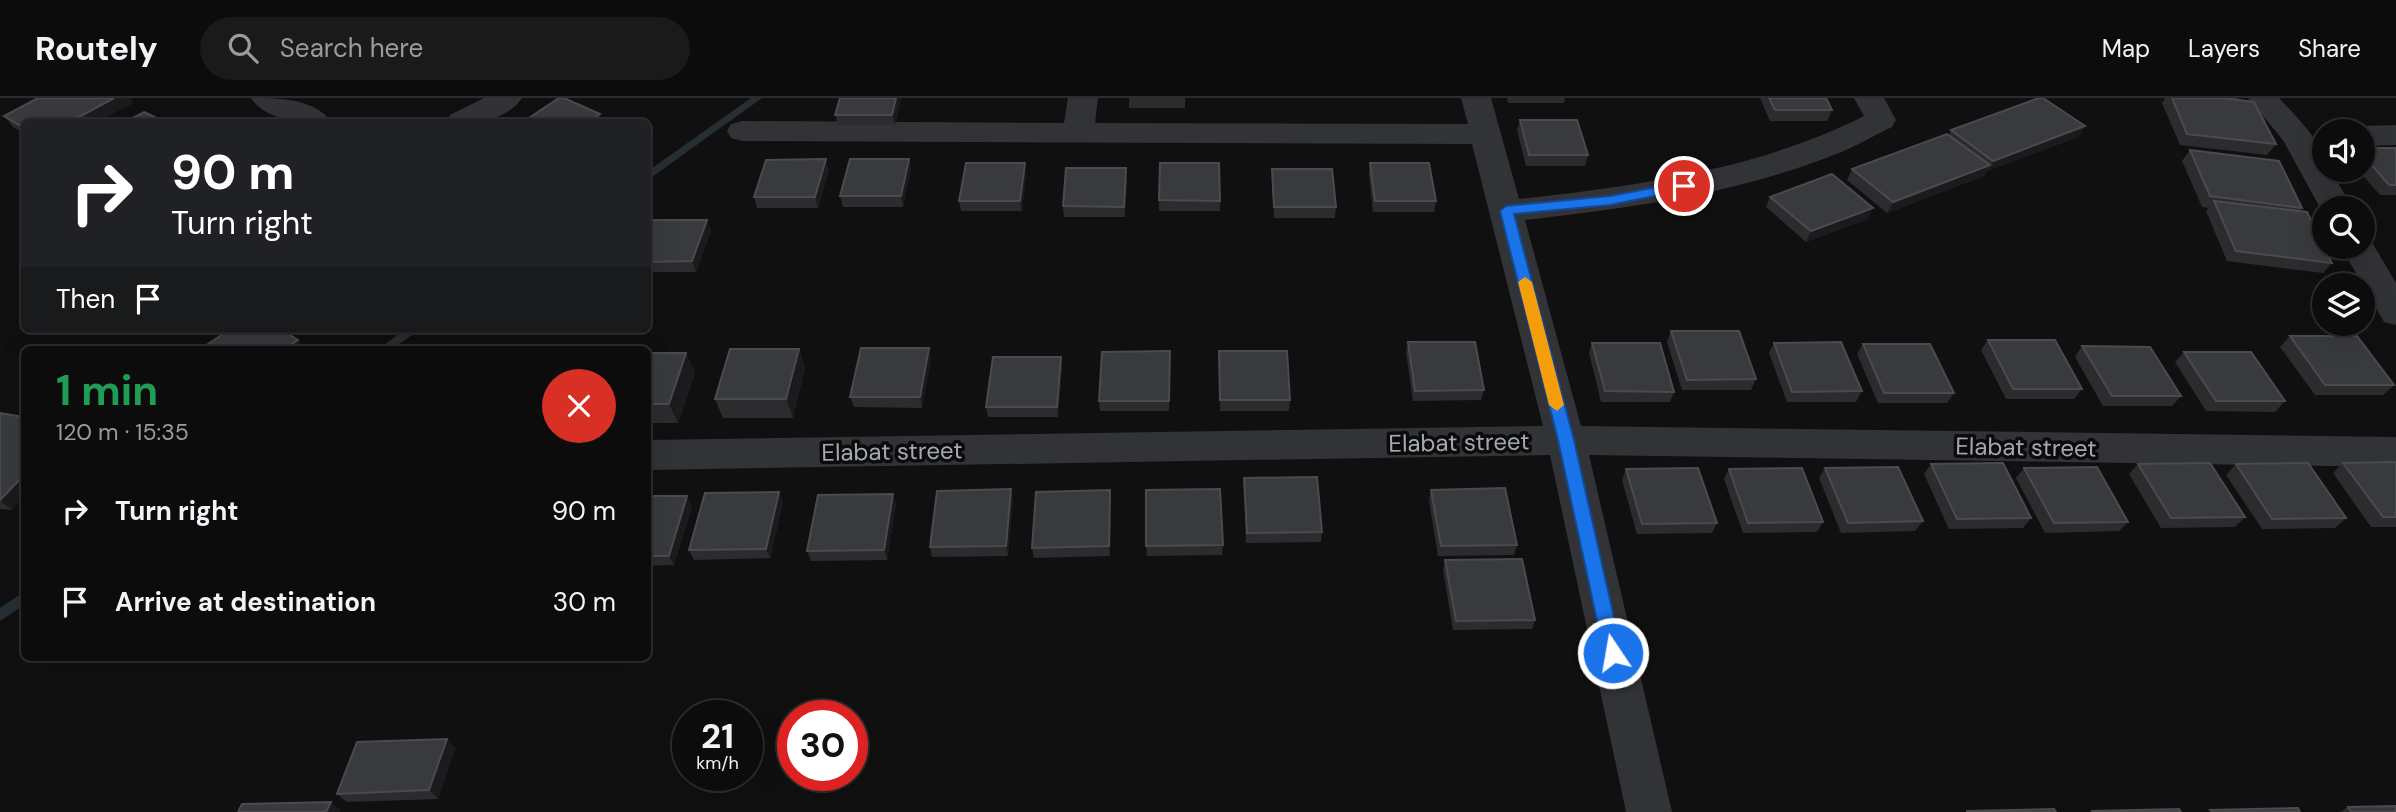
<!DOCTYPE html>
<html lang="en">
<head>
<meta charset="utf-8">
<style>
  :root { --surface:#0c0c0d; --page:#1a1a1b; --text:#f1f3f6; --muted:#9a9b9d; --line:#2c2c2e }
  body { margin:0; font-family:"DM Sans",sans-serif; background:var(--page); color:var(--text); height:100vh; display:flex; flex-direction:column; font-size:26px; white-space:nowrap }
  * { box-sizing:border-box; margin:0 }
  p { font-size:23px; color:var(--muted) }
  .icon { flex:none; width:38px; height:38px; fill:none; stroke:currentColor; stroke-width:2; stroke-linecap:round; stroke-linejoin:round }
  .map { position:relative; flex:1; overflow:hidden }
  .sheet { position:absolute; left:21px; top:248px; width:630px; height:315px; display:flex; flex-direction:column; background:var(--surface); border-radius:10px; box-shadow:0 7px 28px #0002,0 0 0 2px var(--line) }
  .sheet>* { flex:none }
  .banner { position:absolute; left:21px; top:21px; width:630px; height:214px; border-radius:10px; box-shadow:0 7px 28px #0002,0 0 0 2px var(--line); background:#202124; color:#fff; overflow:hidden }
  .controls { position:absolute; left:2312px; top:21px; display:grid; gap:14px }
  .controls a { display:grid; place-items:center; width:63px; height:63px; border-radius:50%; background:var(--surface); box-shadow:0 7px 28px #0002,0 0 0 2px var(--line); font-size:35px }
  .speed { position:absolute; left:672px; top:602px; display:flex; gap:14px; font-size:35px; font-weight:700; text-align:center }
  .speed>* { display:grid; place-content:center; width:91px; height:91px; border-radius:50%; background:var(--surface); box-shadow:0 7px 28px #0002,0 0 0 2px var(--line); line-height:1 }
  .speed small { font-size:18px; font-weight:400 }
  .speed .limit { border:10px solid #d22; background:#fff; color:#111 }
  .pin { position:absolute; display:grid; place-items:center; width:60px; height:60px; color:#fff; margin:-30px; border:4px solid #fff; border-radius:50%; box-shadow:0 2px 7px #0007 }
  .me { position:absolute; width:77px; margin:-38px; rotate:348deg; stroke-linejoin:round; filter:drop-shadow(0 0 5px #0008) }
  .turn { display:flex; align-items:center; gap:24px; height:147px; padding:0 35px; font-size:32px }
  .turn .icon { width:91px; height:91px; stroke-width:2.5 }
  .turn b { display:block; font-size:49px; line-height:60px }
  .then { display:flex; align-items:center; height:66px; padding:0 35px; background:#0003; gap:14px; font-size:26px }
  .round { display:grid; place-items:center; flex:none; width:74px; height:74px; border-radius:37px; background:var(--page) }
  .headline { display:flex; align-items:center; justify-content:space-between; height:119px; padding:0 35px }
  h1 { font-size:42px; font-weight:700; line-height:52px; color:#1e9e55 }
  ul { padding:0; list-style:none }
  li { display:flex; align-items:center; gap:21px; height:91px; padding:0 35px }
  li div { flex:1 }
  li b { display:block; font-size:26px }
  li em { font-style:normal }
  header { display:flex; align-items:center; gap:42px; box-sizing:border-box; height:98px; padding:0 35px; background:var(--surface); border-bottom:2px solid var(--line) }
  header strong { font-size:33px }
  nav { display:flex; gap:38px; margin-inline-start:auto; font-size:24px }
  .search { width:490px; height:63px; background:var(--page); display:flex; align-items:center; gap:18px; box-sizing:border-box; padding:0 24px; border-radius:38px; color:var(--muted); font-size:26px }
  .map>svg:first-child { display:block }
</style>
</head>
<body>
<header>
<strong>Routely</strong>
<div class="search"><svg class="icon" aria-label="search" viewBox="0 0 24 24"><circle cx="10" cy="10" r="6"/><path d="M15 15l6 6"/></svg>Search here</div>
<nav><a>Map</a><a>Layers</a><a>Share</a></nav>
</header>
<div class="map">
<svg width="2396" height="714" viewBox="0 0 2396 714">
  <rect width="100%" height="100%" fill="#101011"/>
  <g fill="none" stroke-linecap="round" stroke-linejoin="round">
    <g fill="#282f33" fill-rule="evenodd">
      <path d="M751 0H762L652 79 648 80V73Z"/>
      <path d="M406 231H420L391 252H377Z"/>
      <path d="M24 494V507L0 523V510Z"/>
    </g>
    <g fill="#313336" fill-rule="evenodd">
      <path d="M251 0C277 0 315 0 331 24 306 26 267 24 251 0Z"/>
      <path d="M484 0H522C506 24 471 26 446 24L450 17Z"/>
      <path d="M1068 0H1098L1095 25 1468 26 1461 0H1491L1519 101C1636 88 1757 72 1864 18L1854 0H1884L1896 22 1892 29C1874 37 1857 48 1839 55 1740 95 1630 110 1525 122L1581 328 2396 339V369L1589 357 1672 714H1626L1550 357 648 372V342L1543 328 1472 46 742 43 731 40 727 33 731 26 742 23 1064 25Z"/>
      <path d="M2248 0H2279C2297 20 2324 43 2324 72H2331L2352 110H2324V117L2283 42Z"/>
      <path d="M2396 27V47L2362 48V33H2350L2362 28Z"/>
      <path d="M2362 139 2370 141 2396 185V227L2384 224 2341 149H2362Z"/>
    </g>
  </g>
  <g fill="#2c2c2f">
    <path d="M901 0 895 27H838L835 17Z"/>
    <rect x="1129" y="0" width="56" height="10"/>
    <path d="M1507 0H1565L1564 5H1508Z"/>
    <path d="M1760 0H1826L1832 12 1827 23H1770Z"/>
    <path d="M2162 0H2239L2238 2 2276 46 2267 57 2180 47 2162 5 2165 0Z"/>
    <path d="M133 5 97 24H24V35L13 29 4 18Z"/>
    <path d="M1520 22 1588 57 1585 68H1526L1517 32Z"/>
    <path d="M2085 28 2078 39 1987 73 1984 78 1887 115 1847 82 1852 71 1949 37 1951 32Z"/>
    <path d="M2362 50H2396V97H2380L2358 72H2362Z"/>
    <path d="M2190 52 2302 110 2300 113 2332 165 2323 175 2227 163 2206 113 2209 110 2202 109 2182 63Z"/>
    <path d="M909 61 911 71 903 109H843L840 98Z"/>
    <path d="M1219 65 1220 113H1159V102Z"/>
    <path d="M1370 65 1436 103 1434 114H1373L1369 76Z"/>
    <path d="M1272 71 1336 109 1335 120H1274L1272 81Z"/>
    <path d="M829 72 818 110H757L754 99Z"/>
    <path d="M1026 75 1022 113H961L959 103Z"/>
    <path d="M1127 81 1125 119H1064L1063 108Z"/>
    <path d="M1770 99 1868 121 1806 144 1766 109Z"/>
    <path d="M648 122H707L711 133 696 174H648Z"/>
    <path d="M1671 233 1756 281 1751 292H1682L1667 244Z"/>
    <path d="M2290 238 2394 287 2383 297H2315L2280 249Z"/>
    <path d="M1988 242 2082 291 2074 301H2006L1981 252Z"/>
    <path d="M1408 244 1484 292 1481 302 1413 303 1406 254Z"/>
    <path d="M1592 245 1674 294 1670 304H1601L1589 255Z"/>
    <path d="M1774 245 1862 293 1856 304H1787L1769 255Z"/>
    <path d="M1863 246 1954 295 1947 305H1878L1857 256Z"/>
    <path d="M2082 248 2181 298 2172 308H2103L2075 259Z"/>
    <path d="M929 250 931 260 922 310 854 309 850 299Z"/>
    <path d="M799 251 805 270 793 320H723L715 301Z"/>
    <path d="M1170 253 1169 313H1100L1099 303Z"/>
    <path d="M1219 253 1290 302 1289 313H1220Z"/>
    <path d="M2184 254 2285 303 2275 314 2206 313 2175 264Z"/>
    <path d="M648 255H686L695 275 678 325H648Z"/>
    <path d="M1061 259 1062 269 1058 319H988L986 309Z"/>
    <path d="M0 315 12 412 0 411Z"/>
    <path d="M2396 364V429H2371L2333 375 2343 365Z"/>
    <path d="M1931 366 2031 420 2023 430 1949 431 1924 376Z"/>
    <path d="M2138 366 2245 419 2235 429 2161 430 2129 376Z"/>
    <path d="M2236 366 2346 420 2335 430 2262 431 2226 377Z"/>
    <path d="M1825 370 1923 423 1915 433 1841 435 1819 380Z"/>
    <path d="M2024 370 2128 424 2119 433 2045 435 2016 380Z"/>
    <path d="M1626 371 1717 425 1712 435 1637 436 1622 382Z"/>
    <path d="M1729 371 1823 424 1817 434 1743 435 1724 381Z"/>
    <path d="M1244 380 1322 434 1321 444 1246 445Z"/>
    <path d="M1011 391 1013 401 1008 458 932 459 930 449Z"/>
    <path d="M1431 392 1517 447 1514 457 1438 458 1429 402Z"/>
    <path d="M648 398 692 408 674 467 648 468Z"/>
    <path d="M1111 402 1110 458 1034 460 1032 450Z"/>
    <path d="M783 404 770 460 694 462 689 452Z"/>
    <path d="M896 406 887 462 811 463 807 453Z"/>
    <path d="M1223 447 1222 457 1147 458 1146 448Z"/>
    <path d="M1445 462 1535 522 1532 531 1453 532 1443 472Z"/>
    <path d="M455 650 438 701 347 704 337 696Z"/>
    <path d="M2348 709 2396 714H2340Z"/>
  </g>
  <g fill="#1b1b1d">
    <path d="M114 0H130L133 5 97 24H70Z"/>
    <path d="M896 0H901L895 27 892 17Z"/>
    <path d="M600 16 604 24H589Z"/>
    <path d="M2085 28 2078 39 1987 73 1993 63Z"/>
    <path d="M826 61 829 72 818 110 815 99Z"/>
    <path d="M909 61 911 71 903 109 901 98Z"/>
    <path d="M1025 65 1026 75 1022 113 1020 103Z"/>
    <path d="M1990 67 1984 78 1887 115 1893 104Z"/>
    <path d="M1126 70 1127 81 1125 119 1124 109Z"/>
    <path d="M1873 110 1868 121 1806 144 1811 133Z"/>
    <path d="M707 122 711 133 696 174 692 163Z"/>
    <path d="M298 242 305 252H283Z"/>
    <path d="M929 250 931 260 922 310 920 299Z"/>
    <path d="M799 251 805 270 793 320 786 301Z"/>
    <path d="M686 255 695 275 678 325 669 306Z"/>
    <path d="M1061 259 1062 269 1058 319 1057 309Z"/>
    <path d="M24 377V399L12 412 0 402Z"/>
    <path d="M1011 391 1013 401 1008 458 1006 448Z"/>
    <path d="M1110 392 1111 402 1110 458 1109 448Z"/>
    <path d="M779 394 783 404 770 460 766 451Z"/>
    <path d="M893 396 896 406 887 462 884 452Z"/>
    <path d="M687 398 692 408 674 467 669 458Z"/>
    <path d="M447 641 455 650 438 701 429 692Z"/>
    <path d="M331 704 340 712V714H326Z"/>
  </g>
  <g fill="#393a3d" stroke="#494b4f" stroke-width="2">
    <path d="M38 0H114L70 24H24V30L4 18Z"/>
    <path d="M559 0H564L600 16 589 24H523Z"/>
    <path d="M840 0H896L892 17H835Z"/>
    <path d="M1769 0H1826L1832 12H1775Z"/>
    <path d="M2039 0H2043L2085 28 1993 63 1951 32Z"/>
    <path d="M2172 0H2223L2254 4 2276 46 2187 36Z"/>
    <path d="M144 14 165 24H125Z"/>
    <path d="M1520 22H1577L1588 57H1529Z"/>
    <path d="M1947 36 1990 67 1893 104 1852 71Z"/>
    <path d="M2362 50H2396V87H2389L2362 56Z"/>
    <path d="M2190 52 2279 63 2302 110 2210 98Z"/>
    <path d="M826 61 815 99H754L766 62Z"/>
    <path d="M850 61H909L901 98H840Z"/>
    <path d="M966 65H1025L1020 103H959Z"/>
    <path d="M1160 65H1219L1220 103 1159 102Z"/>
    <path d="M1370 65H1429L1436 103H1375Z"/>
    <path d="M1066 70H1126L1124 109 1063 108Z"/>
    <path d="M1272 71H1332L1336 109H1274Z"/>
    <path d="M1832 76 1873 110 1811 133 1770 99Z"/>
    <path d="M2214 103 2307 114 2332 165 2236 153Z"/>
    <path d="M648 122H707L692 163 648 164Z"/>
    <path d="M231 231H280L298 242 283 252H199Z"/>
    <path d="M1671 233H1739L1756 281 1687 282Z"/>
    <path d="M2290 238H2357L2394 287H2325Z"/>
    <path d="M1988 242H2055L2082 291H2013Z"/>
    <path d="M1408 244H1475L1484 292 1415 293Z"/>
    <path d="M1841 244 1862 293 1792 294 1774 245Z"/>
    <path d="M1592 245H1660L1674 294 1605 293Z"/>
    <path d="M1863 246H1930L1954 295H1884Z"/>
    <path d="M2082 248 2150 249 2181 298H2112Z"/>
    <path d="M861 250H929L920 299H850Z"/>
    <path d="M730 251H799L786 301H715Z"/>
    <path d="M1170 253 1169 303H1099L1102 254Z"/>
    <path d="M1219 253H1287L1290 302H1220Z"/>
    <path d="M2184 254H2251L2285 303H2216Z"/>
    <path d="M648 255H686L669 306H648Z"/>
    <path d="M993 259H1061L1057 309H986Z"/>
    <path d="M0 315 24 319V377L0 402Z"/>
    <path d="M2396 364V419H2383L2343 365Z"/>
    <path d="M2003 365 2031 420 1957 421 1931 366Z"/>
    <path d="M2210 365 2245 419 2171 420 2138 366Z"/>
    <path d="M2308 365 2346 420 2272 421 2236 366Z"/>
    <path d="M1898 369 1923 423 1848 425 1825 370Z"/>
    <path d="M2097 369 2128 424 2054 425 2024 370Z"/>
    <path d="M1698 370 1717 425 1642 426 1626 371Z"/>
    <path d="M1802 370 1823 424 1748 425 1729 371Z"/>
    <path d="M1317 379 1322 434 1247 435 1244 380Z"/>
    <path d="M1505 390 1517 447 1441 448 1431 392Z"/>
    <path d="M1011 391 1006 448 930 449 937 393Z"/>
    <path d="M1220 391 1223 447 1146 448V392Z"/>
    <path d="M1110 392 1109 448 1032 450 1036 394Z"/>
    <path d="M779 394 766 451 689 452 705 395Z"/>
    <path d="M893 396 884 452 807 453 818 397Z"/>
    <path d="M648 398H687L669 458H648Z"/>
    <path d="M1522 461 1535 522 1456 523 1445 462Z"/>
    <path d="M447 641 429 692 337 696 357 644Z"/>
    <path d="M331 704 326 714H238L242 706Z"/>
    <path d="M2396 708V714H2351L2348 709Z"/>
    <path d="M2298 710 2300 714H2212L2210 712Z"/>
    <path d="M2054 711 2056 714H1967V713Z"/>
    <path d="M2179 711 2181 714H2092V713Z"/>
  </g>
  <path fill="#1a73e8" stroke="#114b97" stroke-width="2" d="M1684 84 1689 85V91L1610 107 1514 116 1574 342 1622 555 1619 560 1613 563 1607 560 1604 555 1558 342 1500 113 1506 108 1610 98Z"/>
  <path fill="#f59e0b" d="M1525 179 1532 184 1564 307 1557 313 1549 307 1518 184Z"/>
  <g text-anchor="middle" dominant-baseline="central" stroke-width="7" stroke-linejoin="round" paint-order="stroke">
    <g font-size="24" fill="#a3a8b1" stroke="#0b0b0c">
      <text transform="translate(1459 344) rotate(-1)">Elabat street</text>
      <text transform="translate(2026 349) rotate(1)">Elabat street</text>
      <text transform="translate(892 353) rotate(-1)">Elabat street</text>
    </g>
  </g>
</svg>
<div class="controls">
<a><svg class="icon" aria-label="sound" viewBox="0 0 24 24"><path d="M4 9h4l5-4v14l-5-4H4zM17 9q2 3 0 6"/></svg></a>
<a><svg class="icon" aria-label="search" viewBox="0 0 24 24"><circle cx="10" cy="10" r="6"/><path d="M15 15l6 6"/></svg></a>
<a><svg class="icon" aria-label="layers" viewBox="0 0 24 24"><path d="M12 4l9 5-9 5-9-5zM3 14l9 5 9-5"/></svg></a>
</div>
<div class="speed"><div>21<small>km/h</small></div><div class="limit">30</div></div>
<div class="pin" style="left:1684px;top:88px;background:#d93025"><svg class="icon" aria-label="arrive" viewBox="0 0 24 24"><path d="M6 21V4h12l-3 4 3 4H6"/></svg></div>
<svg class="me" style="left:1613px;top:555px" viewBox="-20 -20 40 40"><circle r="17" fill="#1a73e8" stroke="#fff" stroke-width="3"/><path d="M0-11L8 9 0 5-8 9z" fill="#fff"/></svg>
<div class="banner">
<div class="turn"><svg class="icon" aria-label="right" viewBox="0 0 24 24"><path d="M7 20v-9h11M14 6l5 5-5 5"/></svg><div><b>90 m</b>Turn right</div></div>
<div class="then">Then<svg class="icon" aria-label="arrive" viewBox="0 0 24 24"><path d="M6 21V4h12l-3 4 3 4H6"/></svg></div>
</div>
<section class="sheet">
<div class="headline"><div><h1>1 min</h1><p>120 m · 15:35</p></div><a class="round" style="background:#d93025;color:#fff"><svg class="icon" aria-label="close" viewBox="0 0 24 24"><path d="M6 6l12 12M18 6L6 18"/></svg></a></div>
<ul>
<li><svg class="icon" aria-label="right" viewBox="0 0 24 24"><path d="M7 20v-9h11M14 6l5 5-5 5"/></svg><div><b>Turn right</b></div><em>90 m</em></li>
<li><svg class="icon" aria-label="arrive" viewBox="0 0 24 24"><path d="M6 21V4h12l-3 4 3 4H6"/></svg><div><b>Arrive at destination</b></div><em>30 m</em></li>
</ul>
</section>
</div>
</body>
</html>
